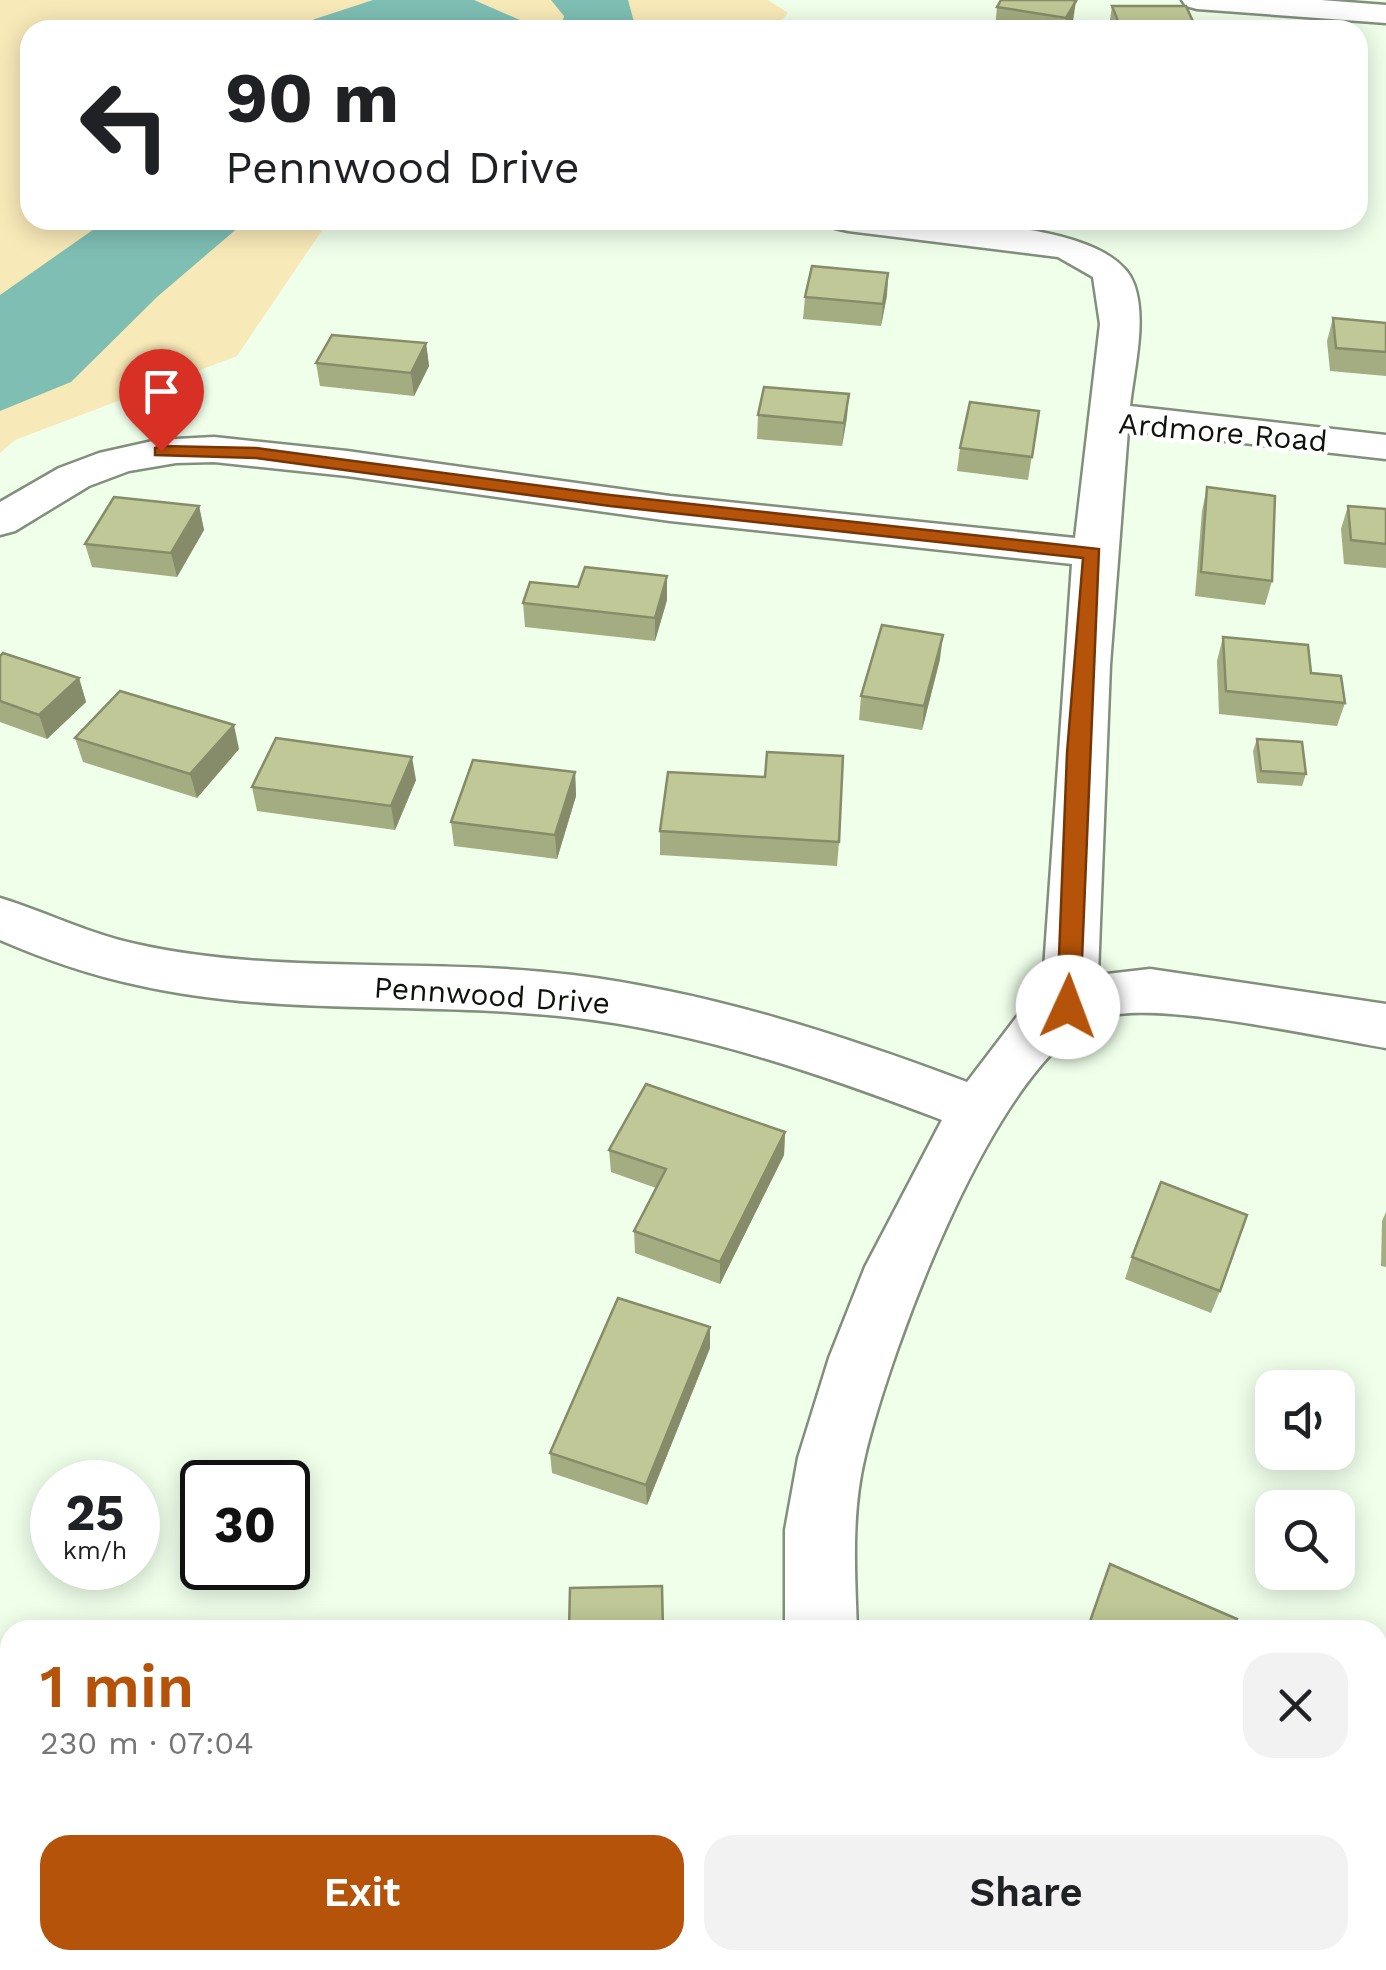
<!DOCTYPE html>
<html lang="en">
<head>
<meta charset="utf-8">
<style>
  :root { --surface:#fff; --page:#f2f2f2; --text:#202124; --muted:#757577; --accent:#b45309 }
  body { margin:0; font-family:"Work Sans",sans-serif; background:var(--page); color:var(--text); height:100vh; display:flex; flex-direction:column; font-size:38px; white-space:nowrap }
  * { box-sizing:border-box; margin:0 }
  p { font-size:32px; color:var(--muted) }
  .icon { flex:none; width:55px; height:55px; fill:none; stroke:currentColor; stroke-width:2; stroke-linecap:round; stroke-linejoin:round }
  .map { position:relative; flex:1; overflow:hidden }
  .sheet { position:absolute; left:0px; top:1620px; width:1388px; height:350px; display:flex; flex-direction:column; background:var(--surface); border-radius:30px 30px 0 0; box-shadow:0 5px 25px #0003 }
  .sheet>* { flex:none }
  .banner { position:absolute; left:20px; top:20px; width:1348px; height:210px; border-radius:30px; box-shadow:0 5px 25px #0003; background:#fff; color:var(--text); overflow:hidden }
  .controls { position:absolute; left:1255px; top:1370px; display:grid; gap:20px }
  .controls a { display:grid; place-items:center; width:100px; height:100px; border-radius:20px; background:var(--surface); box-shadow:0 5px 25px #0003; font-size:50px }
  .speed { position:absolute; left:30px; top:1460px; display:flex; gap:20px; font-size:50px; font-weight:700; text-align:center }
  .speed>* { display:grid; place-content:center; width:130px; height:130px; border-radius:50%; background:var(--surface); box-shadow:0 5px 25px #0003; line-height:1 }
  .speed small { font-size:25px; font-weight:400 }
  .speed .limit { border:5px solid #111; border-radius:15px; background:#fff; color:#111 }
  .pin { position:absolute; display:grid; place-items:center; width:85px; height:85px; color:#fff; margin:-102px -42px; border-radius:50% 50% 50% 0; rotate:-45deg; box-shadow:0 0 10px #0007 }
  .pin .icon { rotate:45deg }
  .me { position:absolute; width:110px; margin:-55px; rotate:2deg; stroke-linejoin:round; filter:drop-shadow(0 0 8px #0008) }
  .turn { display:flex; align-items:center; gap:35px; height:210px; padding:0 40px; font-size:45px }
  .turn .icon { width:130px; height:130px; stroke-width:2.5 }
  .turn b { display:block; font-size:70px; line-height:85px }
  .round { display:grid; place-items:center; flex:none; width:105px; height:105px; border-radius:30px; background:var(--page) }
  .overview { display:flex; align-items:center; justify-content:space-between; height:170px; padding:0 40px }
  h1 { font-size:60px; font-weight:600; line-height:75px; color:var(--accent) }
  .button { display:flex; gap:20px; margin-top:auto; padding:20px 40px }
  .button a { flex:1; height:115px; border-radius:30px; background:var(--accent); color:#fff; font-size:40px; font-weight:600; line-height:115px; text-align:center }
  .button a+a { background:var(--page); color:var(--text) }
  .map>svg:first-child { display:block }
</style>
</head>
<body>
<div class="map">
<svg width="1386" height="1970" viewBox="0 0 1386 1970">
  <rect width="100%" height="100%" fill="#efffea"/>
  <path fill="#f8e9b8" d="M0 0H768L788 13 774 30H30V220H329L237 356 15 440 0 453Z"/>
  <g fill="#7ebeb3">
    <path d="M373 0H474L543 30H295L315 19Z"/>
    <path d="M551 0H628L634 22 628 30H553L561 29 564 16Z"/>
    <path d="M107 220H247L157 297 71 382 0 411V295Z"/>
  </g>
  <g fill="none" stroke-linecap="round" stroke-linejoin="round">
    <defs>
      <g id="minor">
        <path d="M1182 0H1321L1386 5V23L1197 9 1186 6Z"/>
        <path d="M830 220C895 220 1108 213 1134 284 1147 320 1134 369 1130 406L1386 435V459L1128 430 1110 665 1098 975 1150 969 1386 1004V1048C1324 1038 1152 999 1101 1018 996 1057 890 1351 865 1456 851 1514 855 1571 857 1630H785V1530L798 1458 829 1358 865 1267 942 1120C821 1074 698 1031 569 1017 426 1001 278 1017 137 985 90 975 44 959 0 940V898C46 912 89 934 136 944 279 976 428 957 573 975 709 992 839 1034 967 1082L1025 1006 1042 998 1072 564 670 521 347 476 214 462 176 463 129 471 89 486 15 531 0 535V502L59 468 99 453 157 440 214 437 347 451 670 496 1075 538 1100 324 1093 277 1058 257 848 231 835 228Z"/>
        <path d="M952 1960H1039L1043 1970H956Z"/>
      </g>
    </defs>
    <use href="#minor" stroke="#828f7d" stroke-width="5"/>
    <use href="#minor" fill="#fff" fill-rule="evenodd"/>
  </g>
  <g fill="#a4ac81">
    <path d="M1072 0 1073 21 1068 30H1008L995 28 997 7Z"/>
    <path d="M1112 6 1195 26 1194 30H1110L1109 27Z"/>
    <path d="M888 273 887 295 881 326 803 319 805 297Z"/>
    <path d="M1333 318 1386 323V376L1330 371 1327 341Z"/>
    <path d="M426 343 429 366 414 396 320 386 316 363Z"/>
    <path d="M1039 411 1028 480 957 471 960 448Z"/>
    <path d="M758 415 847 417 842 446 757 439Z"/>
    <path d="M1207 487 1272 581 1265 605 1195 596 1202 511Z"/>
    <path d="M199 506 204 530 177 577 92 567 85 544Z"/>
    <path d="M1348 506 1386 509V568L1344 564 1341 529Z"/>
    <path d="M667 576V600L655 641 525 627 523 603Z"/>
    <path d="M1223 637 1311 673 1345 703 1337 726 1219 714 1217 661Z"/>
    <path d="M0 656 79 678 86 702 47 739 0 722Z"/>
    <path d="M940 659 922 730 859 720 861 696Z"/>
    <path d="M75 738 239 749 197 798 83 762Z"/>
    <path d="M1257 739 1306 774 1302 786 1257 783 1253 751Z"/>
    <path d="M575 772 576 796 557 859 454 846 451 822Z"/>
    <path d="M416 780 395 830 257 811 252 787Z"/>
    <path d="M660 831 839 842 837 866 660 855Z"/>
    <path d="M785 1132 784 1155 720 1284 635 1253 634 1231 656 1188 611 1172 609 1150Z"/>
    <path d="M1386 1212V1267L1381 1266 1382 1221Z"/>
    <path d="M1132 1257 1220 1291 1211 1313 1125 1279Z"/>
    <path d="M710 1348 647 1505 552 1473 550 1453Z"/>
  </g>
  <g fill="#868c69">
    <path d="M1076 1 1073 21 1068 30H1065L1066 18Z"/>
    <path d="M888 273 887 295 881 326 883 304Z"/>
    <path d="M426 343 429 366 414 396 411 373Z"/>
    <path d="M849 394 847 417 842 446 844 423Z"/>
    <path d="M199 506 204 530 177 577 171 553Z"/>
    <path d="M667 576V600L655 641V618Z"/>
    <path d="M943 635 940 659 922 730 924 706Z"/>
    <path d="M79 678 86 702 47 739 39 715Z"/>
    <path d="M234 725 239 749 197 798 190 774Z"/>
    <path d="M412 757 416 780 395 830 391 806Z"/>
    <path d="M575 772 576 796 557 859 555 835Z"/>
    <path d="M785 1132 784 1155 720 1284V1262Z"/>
    <path d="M710 1327V1348L647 1505 646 1485Z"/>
  </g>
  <g fill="#bfc896" stroke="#868c69" stroke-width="2.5">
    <path d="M1001 0H1072L1076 1 1066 18 997 7Z"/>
    <path d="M1112 6H1186L1195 26H1120Z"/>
    <path d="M1226 24 1280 29V30H1226Z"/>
    <path d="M812 266 888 273 883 304 805 297Z"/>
    <path d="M1333 318 1386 323V352L1336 348Z"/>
    <path d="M332 335 426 343 411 373 316 363Z"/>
    <path d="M764 387 849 394 844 423 758 415Z"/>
    <path d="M970 402 1039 411 1032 457 960 448Z"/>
    <path d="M1207 487 1275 496 1272 581 1201 572Z"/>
    <path d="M114 497 199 506 171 553 85 544Z"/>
    <path d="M1348 506 1386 509V544L1351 540Z"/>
    <path d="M585 567 667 576 655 618 523 603 530 582 578 587Z"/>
    <path d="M882 625 943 635 924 706 861 696Z"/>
    <path d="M1223 637 1308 645 1311 673 1341 676 1345 703 1226 691Z"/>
    <path d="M3 653 79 678 39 715 0 701V656Z"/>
    <path d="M120 691 234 725 190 774 75 738Z"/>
    <path d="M276 738 412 757 391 806 252 787Z"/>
    <path d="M1257 739 1302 742 1306 774 1261 771Z"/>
    <path d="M767 752 843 756 839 842 660 831 668 772 765 777Z"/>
    <path d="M473 760 575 772 555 835 451 822Z"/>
    <path d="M646 1084 785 1132 720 1262 634 1231 666 1169 609 1150Z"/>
    <path d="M1161 1182 1247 1215 1220 1291 1132 1257Z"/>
    <path d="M618 1298 710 1327 646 1485 550 1453Z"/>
    <path d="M1110 1564 1237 1619 1233 1630H1087Z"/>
    <path d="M662 1586 663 1630H569L570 1588Z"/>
    <path d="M579 1960H735L739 1970H582Z"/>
  </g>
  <path fill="#b45309" stroke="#753606" stroke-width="2.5" d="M161 446 256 448 610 495 1099 549 1080 1007 1077 1013H1060L1057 1007 1067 753 1083 558 610 506 256 458 155 455V448Z"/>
  <g text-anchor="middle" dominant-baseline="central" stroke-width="9" stroke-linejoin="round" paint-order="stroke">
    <g font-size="30" fill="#0d120b" stroke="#fff">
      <text transform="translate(1223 432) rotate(5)">Ardmore Road</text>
      <text transform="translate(492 995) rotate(4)">Pennwood Drive</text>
    </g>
  </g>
</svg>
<div class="controls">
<a><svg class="icon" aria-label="sound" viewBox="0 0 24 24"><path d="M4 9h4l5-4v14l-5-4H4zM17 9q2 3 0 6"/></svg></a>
<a><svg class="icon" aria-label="search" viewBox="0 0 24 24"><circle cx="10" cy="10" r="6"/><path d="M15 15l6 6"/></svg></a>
</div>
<div class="speed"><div>25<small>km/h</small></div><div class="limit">30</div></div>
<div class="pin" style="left:161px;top:451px;background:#d93025"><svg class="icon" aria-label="arrive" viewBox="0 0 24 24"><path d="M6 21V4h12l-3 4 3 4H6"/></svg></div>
<svg class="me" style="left:1068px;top:1007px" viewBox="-20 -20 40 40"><circle r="19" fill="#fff"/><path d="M0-13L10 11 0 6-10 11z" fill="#b45309"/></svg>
<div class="banner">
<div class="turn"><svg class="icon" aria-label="left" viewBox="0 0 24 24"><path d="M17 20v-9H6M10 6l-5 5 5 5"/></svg><div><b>90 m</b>Pennwood Drive</div></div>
</div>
<section class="sheet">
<div class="overview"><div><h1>1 min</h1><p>230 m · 07:04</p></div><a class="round"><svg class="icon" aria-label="close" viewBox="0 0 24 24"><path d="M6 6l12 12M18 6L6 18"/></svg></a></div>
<div class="button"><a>Exit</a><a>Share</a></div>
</section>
</div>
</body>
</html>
